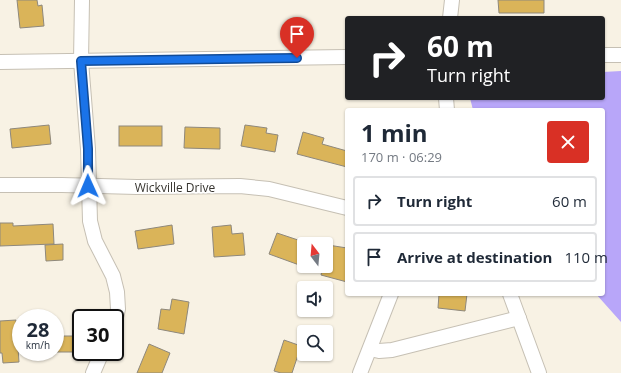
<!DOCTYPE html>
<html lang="en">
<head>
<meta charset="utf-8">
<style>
  :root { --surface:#fff; --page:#f6f6f7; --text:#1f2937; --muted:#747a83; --line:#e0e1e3 }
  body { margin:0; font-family:"Open Sans",sans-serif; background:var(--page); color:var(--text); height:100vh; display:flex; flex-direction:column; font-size:15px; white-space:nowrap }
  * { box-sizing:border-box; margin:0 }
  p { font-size:13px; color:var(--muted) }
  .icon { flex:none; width:22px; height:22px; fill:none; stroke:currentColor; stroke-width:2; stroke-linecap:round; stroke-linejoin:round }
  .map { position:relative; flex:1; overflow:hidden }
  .details { position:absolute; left:345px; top:108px; width:260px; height:188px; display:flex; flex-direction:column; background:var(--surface); border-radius:4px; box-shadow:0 1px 3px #0004 }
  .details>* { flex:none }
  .top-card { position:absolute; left:345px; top:16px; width:260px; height:84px; border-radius:4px; box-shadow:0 1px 3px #0004; background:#202124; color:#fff; overflow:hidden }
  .needle { width:26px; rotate:344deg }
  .tools { position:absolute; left:297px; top:237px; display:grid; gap:8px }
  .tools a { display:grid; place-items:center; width:36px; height:36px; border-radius:4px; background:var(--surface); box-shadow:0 1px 3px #0004; font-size:20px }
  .speed { position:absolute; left:12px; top:309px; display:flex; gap:8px; font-size:20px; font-weight:700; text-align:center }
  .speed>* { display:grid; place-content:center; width:52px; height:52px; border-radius:50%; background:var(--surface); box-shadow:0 1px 3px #0004; line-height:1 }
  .speed small { font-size:10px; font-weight:400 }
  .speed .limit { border:2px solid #111; border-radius:6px; background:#fff; color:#111 }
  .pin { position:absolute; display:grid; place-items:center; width:34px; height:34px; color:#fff; margin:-41px -17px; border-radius:50% 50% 50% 0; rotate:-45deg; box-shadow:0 0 4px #0007 }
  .pin .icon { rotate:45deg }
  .me { position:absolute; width:44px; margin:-22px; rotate:359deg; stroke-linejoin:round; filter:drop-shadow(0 0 3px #0008) }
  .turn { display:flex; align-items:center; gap:14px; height:84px; padding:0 16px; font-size:18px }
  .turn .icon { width:52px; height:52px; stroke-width:2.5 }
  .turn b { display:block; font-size:28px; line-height:34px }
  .round { display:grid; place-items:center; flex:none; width:42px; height:42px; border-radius:4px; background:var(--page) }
  .head { display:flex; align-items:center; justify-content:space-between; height:68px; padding:0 16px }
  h1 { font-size:24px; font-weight:700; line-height:30px }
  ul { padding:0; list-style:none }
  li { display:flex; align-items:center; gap:12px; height:50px; margin:0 8px 6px; padding:0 8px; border:2px solid var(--line); border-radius:4px }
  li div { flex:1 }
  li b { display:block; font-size:15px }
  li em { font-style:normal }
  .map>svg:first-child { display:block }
</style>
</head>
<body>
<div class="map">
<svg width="621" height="373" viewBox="0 0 621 373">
  <rect width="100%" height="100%" fill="#f8f2e4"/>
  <path fill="#b8a6f9" d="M621 71V322L596 294H603V110H473L470 98H603V72Z"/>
  <g fill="#dab459" stroke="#8e887c">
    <path d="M17 0H37L38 6 42 5 44 26 20 28Z"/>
    <path d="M498 0H544V13H499Z"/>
    <path d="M49 125 51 144 12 148 10 129Z"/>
    <path d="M245 125 267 128 266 133 278 135 275 152 241 146Z"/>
    <rect x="119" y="126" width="43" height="20"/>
    <path d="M185 127 220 128V149L184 148Z"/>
    <path d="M303 132 324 138 322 144 347 151V167L297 154Z"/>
    <path d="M0 223H13V226L53 224 54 244 0 246Z"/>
    <path d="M172 225 174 244 138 249 135 231Z"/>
    <path d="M231 225 232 234 243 233 245 255 214 257 212 227Z"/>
    <path d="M277 233 304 242V259L302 266 269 254Z"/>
    <path d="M63 244V260L46 261 45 245Z"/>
    <path d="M328 245 347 248V282L321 275 323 266H326V254Z"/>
    <path d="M439 294H467L465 311 438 308Z"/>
    <path d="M172 299 189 302 184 334 158 329 161 309 170 310Z"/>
    <path d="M16 320 19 362 3 363 2 353H0V321Z"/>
    <rect x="55" y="336" width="18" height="16"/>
    <path d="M284 340 301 346 292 373H281L274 371Z"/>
    <path d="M149 344 170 353 162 373H137Z"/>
  </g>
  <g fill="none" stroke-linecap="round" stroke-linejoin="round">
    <defs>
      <g id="minor">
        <path d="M82 0 81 61 88 149 90 221 95 241 113 276 117 292 118 309 115 321"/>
        <path d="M450 18 452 0"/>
        <path d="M603 55H621"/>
        <path d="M0 62 347 57"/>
        <path d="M446 98 447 110"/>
        <path d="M0 185H62L137 187 240 186 269 189 347 208"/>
        <path d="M510 294 539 373"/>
        <path d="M370 349 379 351 392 350 519 318"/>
        <path d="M93 373 102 352"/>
        <path d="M360 373 391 294"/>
      </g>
    </defs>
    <use href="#minor" stroke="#c6c0b4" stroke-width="16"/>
    <use href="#minor" stroke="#fff" stroke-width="14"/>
  </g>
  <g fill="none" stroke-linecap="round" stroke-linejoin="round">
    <defs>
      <path id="route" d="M88 186V149L81 61 297 58"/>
    </defs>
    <use href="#route" stroke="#114b97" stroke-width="10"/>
    <use href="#route" stroke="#1a73e8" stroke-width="7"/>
  </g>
  <g text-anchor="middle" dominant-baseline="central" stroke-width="3" stroke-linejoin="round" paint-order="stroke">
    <g font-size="12" fill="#36342f" stroke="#fff">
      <text x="175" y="187">Wickville Drive</text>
    </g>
  </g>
</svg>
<div class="tools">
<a><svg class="needle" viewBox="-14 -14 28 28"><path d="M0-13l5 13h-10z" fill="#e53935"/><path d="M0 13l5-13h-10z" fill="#747a83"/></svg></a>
<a><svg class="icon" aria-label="sound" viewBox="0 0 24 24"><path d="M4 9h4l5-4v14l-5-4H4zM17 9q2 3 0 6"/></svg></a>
<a><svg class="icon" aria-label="search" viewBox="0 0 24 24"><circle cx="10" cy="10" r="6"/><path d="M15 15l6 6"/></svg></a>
</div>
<div class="speed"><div>28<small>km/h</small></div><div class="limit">30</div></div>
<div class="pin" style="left:297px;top:58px;background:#d93025"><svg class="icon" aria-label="arrive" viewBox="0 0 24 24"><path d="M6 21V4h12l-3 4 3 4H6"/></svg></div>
<svg class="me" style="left:88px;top:186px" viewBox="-20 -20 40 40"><path d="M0-17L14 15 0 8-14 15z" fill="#1a73e8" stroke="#fff" stroke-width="4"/></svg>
<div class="top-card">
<div class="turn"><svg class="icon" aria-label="right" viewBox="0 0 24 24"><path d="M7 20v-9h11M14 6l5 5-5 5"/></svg><div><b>60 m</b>Turn right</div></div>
</div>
<section class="details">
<div class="head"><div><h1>1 min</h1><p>170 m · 06:29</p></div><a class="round" style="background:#d93025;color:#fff"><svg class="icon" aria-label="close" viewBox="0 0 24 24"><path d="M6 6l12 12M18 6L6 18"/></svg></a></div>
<ul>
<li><svg class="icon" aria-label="right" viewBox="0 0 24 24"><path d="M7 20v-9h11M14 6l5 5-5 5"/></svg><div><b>Turn right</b></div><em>60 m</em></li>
<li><svg class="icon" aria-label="arrive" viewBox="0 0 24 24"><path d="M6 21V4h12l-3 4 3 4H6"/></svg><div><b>Arrive at destination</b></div><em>110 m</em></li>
</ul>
</section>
</div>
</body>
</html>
